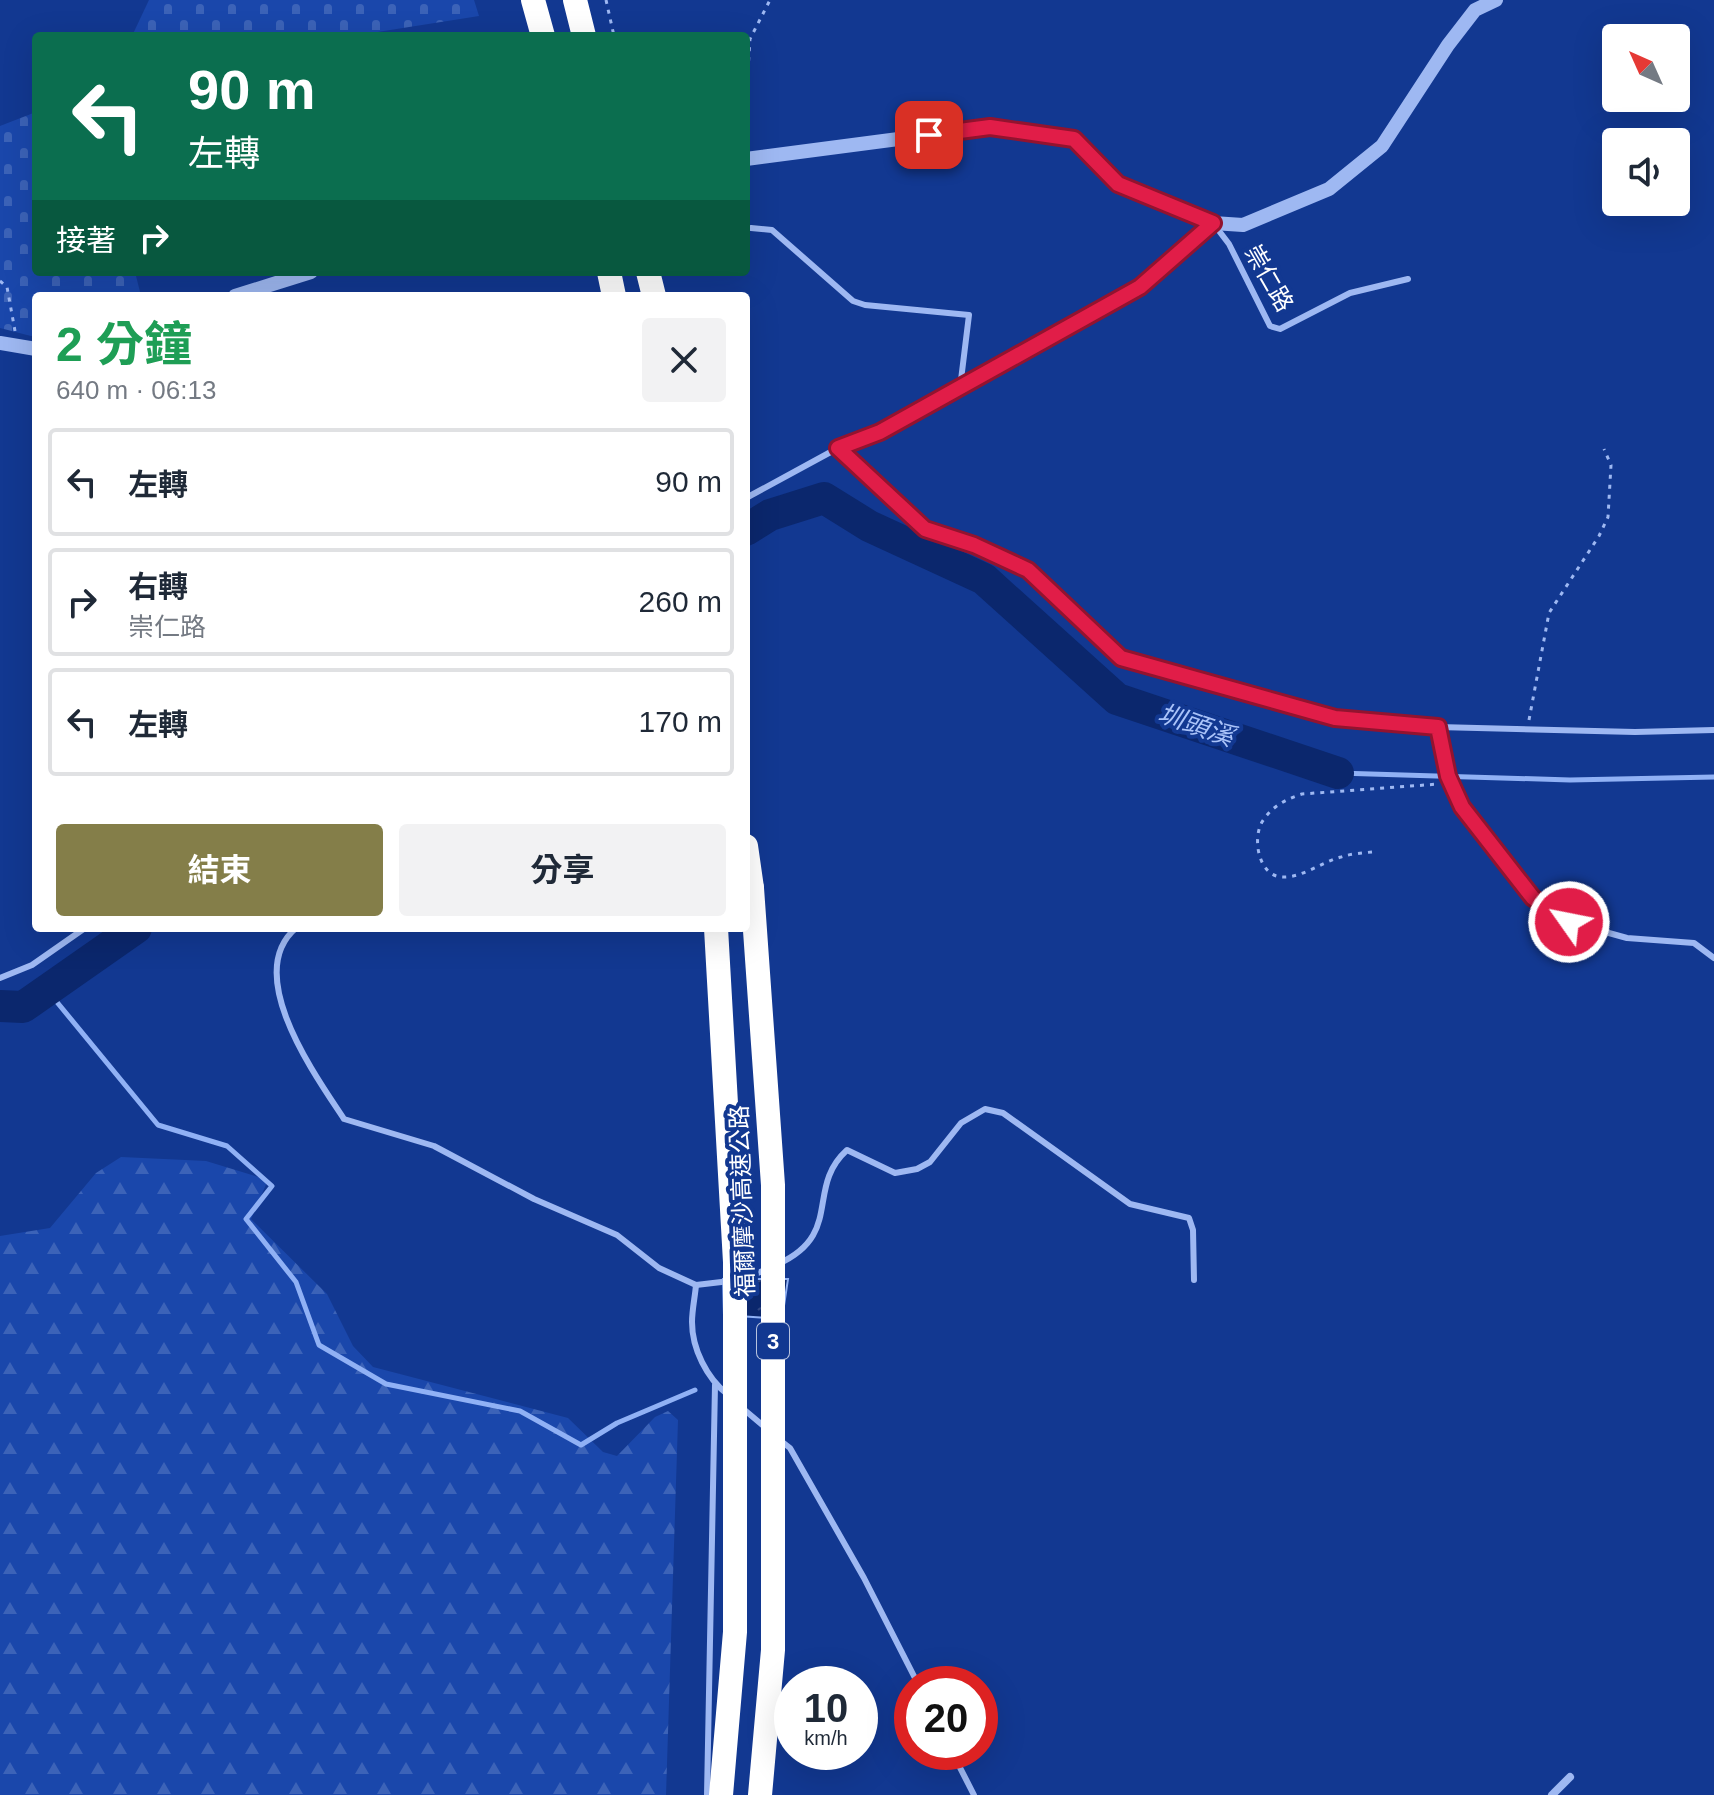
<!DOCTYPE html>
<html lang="zh-TW">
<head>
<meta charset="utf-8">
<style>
  :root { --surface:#fff; --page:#f2f2f3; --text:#1f2937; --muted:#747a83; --line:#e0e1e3; --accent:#847e49 }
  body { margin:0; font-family:Helvetica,"Noto Sans TC",sans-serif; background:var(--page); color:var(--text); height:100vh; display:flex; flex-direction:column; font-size:30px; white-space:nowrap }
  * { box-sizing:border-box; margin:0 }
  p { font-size:26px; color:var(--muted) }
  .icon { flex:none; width:44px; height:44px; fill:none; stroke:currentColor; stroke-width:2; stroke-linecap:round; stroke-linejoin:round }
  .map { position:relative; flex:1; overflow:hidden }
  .side { position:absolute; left:32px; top:292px; width:718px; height:640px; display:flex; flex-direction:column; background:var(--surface); border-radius:8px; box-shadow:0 8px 32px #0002 }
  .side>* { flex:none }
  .guide { position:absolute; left:32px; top:32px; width:718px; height:244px; border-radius:8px; box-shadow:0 8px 32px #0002; background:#0b6e4f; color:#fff; overflow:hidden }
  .needle { width:52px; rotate:315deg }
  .controls { position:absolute; left:1602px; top:24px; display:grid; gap:16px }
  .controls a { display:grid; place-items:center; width:88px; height:88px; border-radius:8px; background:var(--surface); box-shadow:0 8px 32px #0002; font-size:40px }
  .speed { position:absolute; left:774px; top:1666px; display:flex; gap:16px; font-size:40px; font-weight:700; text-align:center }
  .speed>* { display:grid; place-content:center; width:104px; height:104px; border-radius:50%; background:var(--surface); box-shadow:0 8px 32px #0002; line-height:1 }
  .speed small { font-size:20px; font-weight:400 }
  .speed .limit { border:12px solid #d22; background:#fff; color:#111 }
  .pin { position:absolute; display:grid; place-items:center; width:68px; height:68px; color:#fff; margin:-34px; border-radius:16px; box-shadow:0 4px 12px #0006 }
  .me { position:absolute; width:88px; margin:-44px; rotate:303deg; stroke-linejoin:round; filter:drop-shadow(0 0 6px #0008) }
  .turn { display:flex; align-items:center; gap:28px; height:168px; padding:0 24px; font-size:36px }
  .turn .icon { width:104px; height:104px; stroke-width:2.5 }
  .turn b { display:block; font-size:56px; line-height:68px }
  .then { display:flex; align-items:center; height:76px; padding:0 24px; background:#0003; gap:16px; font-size:30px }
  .round { display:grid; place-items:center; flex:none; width:84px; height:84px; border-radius:8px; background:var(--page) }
  .overview { display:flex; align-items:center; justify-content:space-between; height:136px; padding:0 24px }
  h1 { font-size:48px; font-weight:700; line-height:60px; color:#1e9e55 }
  .cta { display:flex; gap:16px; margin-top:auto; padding:16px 24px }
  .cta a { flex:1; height:92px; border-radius:8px; background:var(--accent); color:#fff; font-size:32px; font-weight:700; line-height:92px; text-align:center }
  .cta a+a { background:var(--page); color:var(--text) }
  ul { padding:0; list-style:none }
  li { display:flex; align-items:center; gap:24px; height:108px; margin:0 16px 12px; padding:0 8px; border:4px solid var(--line); border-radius:8px }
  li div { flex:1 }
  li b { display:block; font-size:30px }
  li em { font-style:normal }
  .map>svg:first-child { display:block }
</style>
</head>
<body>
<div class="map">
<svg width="1714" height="1795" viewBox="0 0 1714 1795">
  <defs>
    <pattern id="forest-firs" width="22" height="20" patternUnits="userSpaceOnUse" patternTransform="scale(2)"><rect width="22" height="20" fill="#1a47ab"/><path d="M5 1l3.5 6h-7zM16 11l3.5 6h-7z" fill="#3c63b8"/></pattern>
    <pattern id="cemetery-stones" width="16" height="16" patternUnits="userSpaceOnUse" patternTransform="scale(2)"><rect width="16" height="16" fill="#1a47ab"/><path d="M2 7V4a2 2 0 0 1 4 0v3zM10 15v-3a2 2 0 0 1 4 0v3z" fill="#3c63b8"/></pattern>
    <pattern id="water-ripples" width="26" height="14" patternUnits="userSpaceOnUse" patternTransform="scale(2)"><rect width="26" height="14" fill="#0b276d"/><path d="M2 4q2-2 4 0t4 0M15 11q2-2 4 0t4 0" fill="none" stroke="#304783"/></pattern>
  </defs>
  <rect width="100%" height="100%" fill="#123891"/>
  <path fill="url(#forest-firs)" d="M121 1157 206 1161 268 1180 251 1219 327 1294 353 1346 373 1367 568 1418 603 1452 617 1456 655 1417 668 1411 678 1420 666 1795H0V1236L50 1228 96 1173Z"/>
  <g fill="url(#cemetery-stones)">
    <path d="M149 0H474L479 16 352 36H132Z"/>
    <path d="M36 112V272H140L136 276 141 296H36V335L31 336 0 328V126Z"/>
  </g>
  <path fill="url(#water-ripples)" stroke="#90b1f5" stroke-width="2" d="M723 1279H788L782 1319 724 1315Z"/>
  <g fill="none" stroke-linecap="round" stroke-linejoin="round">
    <g stroke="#90b1f5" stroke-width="5">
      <path d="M1338 773 1570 780 1714 777"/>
      <path d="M47 990 158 1125 227 1146 272 1186 246 1219 296 1282 319 1345 386 1384 520 1411 581 1445 617 1423 695 1390"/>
    </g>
    <g stroke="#0b276d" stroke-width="32">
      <path d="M746 530 770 515 824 498 869 526 984 579 1117 699 1338 773"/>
      <path d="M0 1006 23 1007 136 928"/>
    </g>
    <g stroke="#9eb8f2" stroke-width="3" stroke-dasharray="4 6" stroke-linecap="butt">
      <path d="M606 0 614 36"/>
      <path d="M746 101 750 39 770 0"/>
      <path d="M0 281 7 287 15 331"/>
      <path d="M1529 720 1549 613 1599 536 1608 517 1611 465 1604 449"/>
      <path d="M1372 852C1361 853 1350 854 1341 857 1322 862 1302 878 1282 877 1259 876 1252 840 1262 822 1271 807 1286 799 1302 794L1439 784"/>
    </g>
    <g stroke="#9eb8f2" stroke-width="6">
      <path d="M751 228 772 230 853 301 865 305 969 315 960 388"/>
      <path d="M838 448 925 529 974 545 1028 570 1121 658 1335 718 1438 727 1635 732 1714 730"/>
      <path d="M746 498 838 448 880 432 1140 287 1213 223 1229 244 1270 326 1280 329 1350 293 1408 279"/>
      <path d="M1438 727 1448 776 1462 807 1533 898 1569 922 1627 938 1694 943 1714 958"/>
      <path d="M296 928C242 974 315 1075 344 1119L434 1146 534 1199 617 1235 659 1268 696 1285 730 1281"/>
      <path d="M0 978 32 965 85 928"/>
      <path d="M778 1264C844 1234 805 1188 847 1150L895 1173 917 1169 930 1162 961 1123 985 1109 1003 1113 1130 1204 1189 1218 1193 1230 1194 1280"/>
      <path d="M742 1279 768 1269"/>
      <path d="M696 1285C695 1297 692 1310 692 1322 692 1349 707 1378 727 1394"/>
      <path d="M741 1407 766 1428"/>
      <path d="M781 1441 790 1448 864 1578 918 1684"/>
      <path d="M952 1752 974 1795"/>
      <path d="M707 1795 715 1385"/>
    </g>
    <path stroke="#9eb8f2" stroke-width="8" d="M1552 1795 1570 1777"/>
    <g stroke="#9eb8f2" stroke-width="14">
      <path d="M746 159 990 127 1074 139 1118 184 1213 223 1243 225 1329 189 1382 146 1448 45 1475 10 1496 0"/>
      <path d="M235 296 311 272"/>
      <path d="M0 343 36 349"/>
    </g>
    <g stroke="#fff" stroke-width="24">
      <path d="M533 0 543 36"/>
      <path d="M575 0 584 36"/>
      <path d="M609 272 614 296"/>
      <path d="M648 272 654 296"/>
      <path d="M746 846 752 888"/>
    </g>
    <g stroke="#fff" stroke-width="24">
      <path d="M752 888 773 1185V1650L760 1795"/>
      <path d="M716 928 735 1262V1632L721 1795"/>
    </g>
  </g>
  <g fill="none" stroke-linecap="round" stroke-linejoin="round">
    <defs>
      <path id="route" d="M929 135 990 127 1074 139 1118 184 1213 223 1140 287 880 432 838 448 925 529 974 545 1028 570 1121 658 1335 718 1438 727 1448 776 1462 807 1533 898 1569 922"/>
    </defs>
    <use href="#route" stroke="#92132f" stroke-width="20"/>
    <use href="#route" stroke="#e11d48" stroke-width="14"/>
  </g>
  <g text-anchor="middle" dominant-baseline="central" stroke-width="8" stroke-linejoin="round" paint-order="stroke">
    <rect fill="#123891" stroke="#b8c3de" stroke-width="2" x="757" y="1323" width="32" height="36" rx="6"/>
    <g font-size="22" font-weight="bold" fill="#fff">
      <text x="773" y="1341">3</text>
    </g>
    <g font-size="24" fill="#fff" stroke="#123891">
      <text transform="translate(1269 278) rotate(60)">崇仁路</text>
      <text transform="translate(742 1201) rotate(-92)">福爾摩沙高速公路</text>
    </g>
    <g font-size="26" font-style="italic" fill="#aac3f9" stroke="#123891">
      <text transform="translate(1196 725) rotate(19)">圳頭溪</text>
    </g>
  </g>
</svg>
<div class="controls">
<a><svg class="needle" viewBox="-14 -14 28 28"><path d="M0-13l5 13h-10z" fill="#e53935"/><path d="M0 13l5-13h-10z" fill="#747a83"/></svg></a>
<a><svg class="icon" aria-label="sound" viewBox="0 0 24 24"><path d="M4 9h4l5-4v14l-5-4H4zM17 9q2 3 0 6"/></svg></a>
</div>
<div class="speed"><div>10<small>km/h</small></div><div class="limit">20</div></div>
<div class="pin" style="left:929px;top:135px;background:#d93025"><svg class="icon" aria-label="arrive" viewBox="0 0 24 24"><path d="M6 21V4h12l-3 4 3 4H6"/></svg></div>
<svg class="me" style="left:1569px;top:922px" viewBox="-20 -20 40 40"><circle r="17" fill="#e11d48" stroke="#fff" stroke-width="3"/><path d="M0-11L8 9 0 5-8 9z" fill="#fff"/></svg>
<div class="guide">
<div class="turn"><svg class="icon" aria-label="left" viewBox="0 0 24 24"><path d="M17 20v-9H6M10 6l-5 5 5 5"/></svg><div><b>90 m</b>左轉</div></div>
<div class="then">接著<svg class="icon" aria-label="right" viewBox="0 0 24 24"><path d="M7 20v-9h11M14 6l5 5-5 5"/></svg></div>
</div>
<section class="side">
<div class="overview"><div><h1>2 分鐘</h1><p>640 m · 06:13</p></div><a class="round"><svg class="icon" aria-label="close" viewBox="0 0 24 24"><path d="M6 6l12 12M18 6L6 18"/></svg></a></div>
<ul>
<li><svg class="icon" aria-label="left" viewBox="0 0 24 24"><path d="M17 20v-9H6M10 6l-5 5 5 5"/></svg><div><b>左轉</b></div><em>90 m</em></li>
<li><svg class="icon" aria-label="right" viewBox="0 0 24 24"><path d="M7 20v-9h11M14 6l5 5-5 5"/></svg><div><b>右轉</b><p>崇仁路</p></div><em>260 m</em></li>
<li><svg class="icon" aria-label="left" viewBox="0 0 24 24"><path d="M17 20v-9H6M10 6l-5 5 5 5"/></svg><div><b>左轉</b></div><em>170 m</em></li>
</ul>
<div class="cta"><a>結束</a><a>分享</a></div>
</section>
</div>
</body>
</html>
